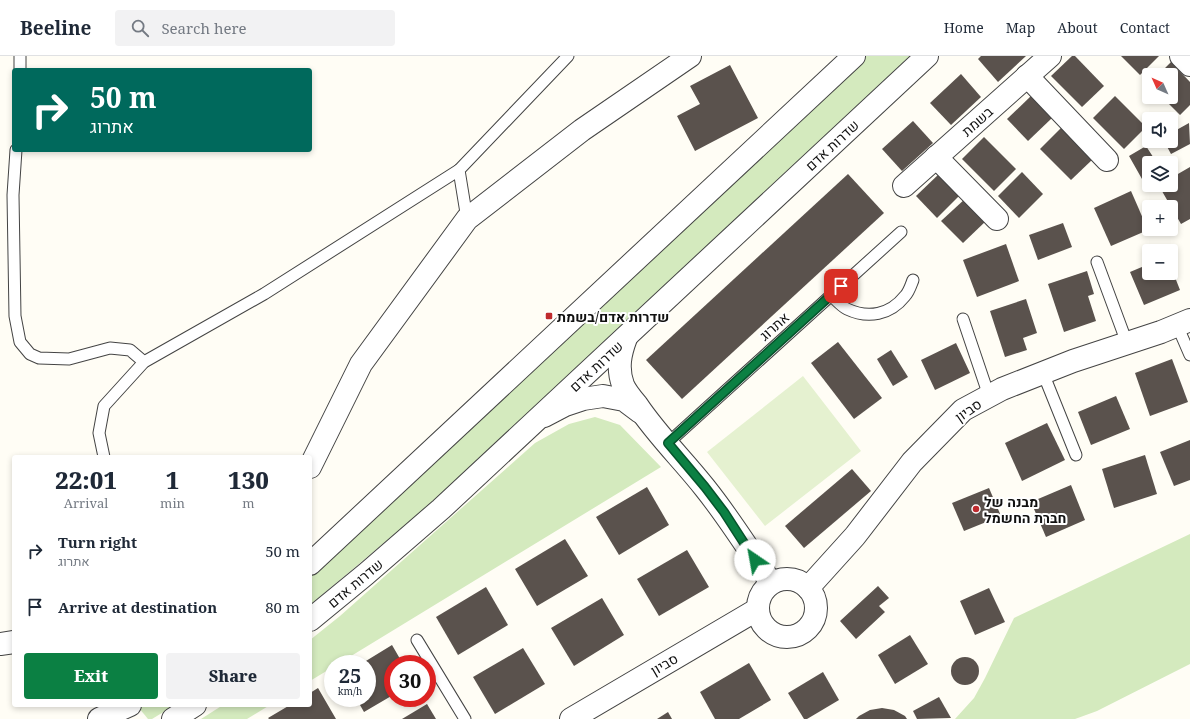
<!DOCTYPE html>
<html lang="en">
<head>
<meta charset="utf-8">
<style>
  :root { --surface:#fff; --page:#f2f2f3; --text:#1f2937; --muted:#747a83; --line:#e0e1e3; --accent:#0b8043 }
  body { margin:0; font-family:"Noto Serif",Heebo,serif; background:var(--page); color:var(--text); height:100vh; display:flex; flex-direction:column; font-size:15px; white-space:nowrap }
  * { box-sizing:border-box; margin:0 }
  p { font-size:13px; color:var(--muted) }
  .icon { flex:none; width:22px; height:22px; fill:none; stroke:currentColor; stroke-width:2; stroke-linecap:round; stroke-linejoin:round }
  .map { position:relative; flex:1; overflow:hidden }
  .sheet { position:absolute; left:12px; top:399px; width:300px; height:252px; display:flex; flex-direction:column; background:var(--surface); border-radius:4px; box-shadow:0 2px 6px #0003 }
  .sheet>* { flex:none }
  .hud { position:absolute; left:12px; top:12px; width:300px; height:84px; border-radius:4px; box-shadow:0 2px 6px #0003; background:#00695c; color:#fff; overflow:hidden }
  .needle { width:26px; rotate:315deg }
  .tools { position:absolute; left:1142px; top:12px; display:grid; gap:8px }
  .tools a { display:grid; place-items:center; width:36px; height:36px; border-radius:4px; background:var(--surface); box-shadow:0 2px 6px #0003; font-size:20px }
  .speed { position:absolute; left:324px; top:599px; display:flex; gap:8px; font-size:20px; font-weight:700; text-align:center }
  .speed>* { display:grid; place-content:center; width:52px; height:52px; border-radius:50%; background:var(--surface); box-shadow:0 2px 6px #0003; line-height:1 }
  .speed small { font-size:10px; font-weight:400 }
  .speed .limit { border:6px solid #d22; background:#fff; color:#111 }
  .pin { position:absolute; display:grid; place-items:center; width:34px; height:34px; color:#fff; margin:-17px; border-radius:8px; box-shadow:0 2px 6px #0006 }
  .me { position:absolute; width:44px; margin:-22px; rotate:327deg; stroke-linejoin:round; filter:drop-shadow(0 0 3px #0008) }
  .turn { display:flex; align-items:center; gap:14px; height:84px; padding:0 12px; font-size:18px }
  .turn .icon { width:52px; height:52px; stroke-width:2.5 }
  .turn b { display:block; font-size:28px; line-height:34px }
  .eta { display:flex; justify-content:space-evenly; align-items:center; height:68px; text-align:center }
  .eta b { font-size:24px; font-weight:800; line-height:28px }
  .action { display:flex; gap:8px; margin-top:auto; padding:8px 12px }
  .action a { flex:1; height:46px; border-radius:4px; background:var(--accent); color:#fff; font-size:16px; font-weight:800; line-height:46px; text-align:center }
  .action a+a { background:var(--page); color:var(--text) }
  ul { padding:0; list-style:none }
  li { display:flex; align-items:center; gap:12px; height:56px; padding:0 12px }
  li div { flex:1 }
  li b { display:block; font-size:15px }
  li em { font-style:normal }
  header { display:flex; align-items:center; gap:24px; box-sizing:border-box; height:56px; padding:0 20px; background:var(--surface); border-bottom:1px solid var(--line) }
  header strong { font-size:19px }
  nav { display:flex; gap:22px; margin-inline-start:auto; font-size:14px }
  .search { width:280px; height:36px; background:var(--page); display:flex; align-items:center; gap:10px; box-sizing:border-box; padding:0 14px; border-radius:4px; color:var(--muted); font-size:15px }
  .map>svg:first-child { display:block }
</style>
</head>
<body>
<header>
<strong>Beeline</strong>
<div class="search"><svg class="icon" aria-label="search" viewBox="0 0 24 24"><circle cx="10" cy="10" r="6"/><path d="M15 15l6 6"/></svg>Search here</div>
<nav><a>Home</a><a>Map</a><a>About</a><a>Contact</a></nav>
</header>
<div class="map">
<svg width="1190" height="663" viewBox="0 0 1190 663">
  <rect width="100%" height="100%" fill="#fffdf5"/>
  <g fill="#d4eabe">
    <path d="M865 0H911L434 445 310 549V519Z"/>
    <path d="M595 361 620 369 661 411 338 608H333V611L310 625V584L340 560 535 387 569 368Z"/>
    <path d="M1190 478V608L1097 655 1075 663H955L974 642 985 622 1014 562Z"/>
    <path d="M145 649H175L152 663H148L139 652Z"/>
    <path d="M223 649H270L247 663H201Z"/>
  </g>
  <path fill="#e5f1d0" d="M803 320 861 395 765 470 707 396Z"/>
  <g fill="#5a524d">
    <path d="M981 0H1026L998 26 978 3Z"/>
    <path d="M1072 0H1075L1104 30 1082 51 1051 20Z"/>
    <path d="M1121 0H1159L1140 19Z"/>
    <path d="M1171 6 1190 26V49L1180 59 1162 41H1171V19H1158Z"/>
    <path d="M730 9 758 62 695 95 677 60 700 48 690 30Z"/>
    <path d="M961 18 981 41 951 69 930 47Z"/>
    <path d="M1031 40 1052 62 1028 85 1007 63Z"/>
    <path d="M1115 40 1146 71 1124 93 1093 62Z"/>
    <path d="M913 65 933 87 902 115 882 93Z"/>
    <path d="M1189 67 1190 88 1171 98 1164 85H1171V77Z"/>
    <path d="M1062 71 1093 103 1071 124 1040 93Z"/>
    <path d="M984 81 1016 113 994 135 962 103Z"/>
    <path d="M1146 90 1157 107H1149V119L1142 123 1129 100Z"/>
    <path d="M1190 111V163L1181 168 1159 130 1171 129V122Z"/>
    <path d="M1022 116 1043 138 1019 162 998 140Z"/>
    <path d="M940 117 961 138 937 162 916 140Z"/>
    <path d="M848 118 884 157 682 343 646 304Z"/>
    <path d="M1131 135 1148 174 1111 190 1094 152Z"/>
    <path d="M966 142 987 164 963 187 941 165Z"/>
    <path d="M1063 167 1072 191 1038 204 1029 179Z"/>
    <path d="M1006 188 1019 225 977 241 963 204Z"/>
    <path d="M1149 200V217H1171V211L1180 234 1144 249 1130 216 1149 208 1146 201Z"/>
    <path d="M1087 215 1094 238 1088 240 1096 265 1064 276 1048 228Z"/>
    <path d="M1026 243 1037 277 1023 282 1027 294 1005 301 990 255Z"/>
    <path d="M838 286 882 342 854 363 811 307Z"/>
    <path d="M956 287 970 317 935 334 921 304Z"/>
    <path d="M891 294 908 321 893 330 877 303Z"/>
    <path d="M1172 303 1188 346 1150 360 1135 317Z"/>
    <path d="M1116 340 1130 373 1091 389 1078 356Z"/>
    <path d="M1047 367 1065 404 1022 425 1005 387Z"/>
    <path d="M1190 384V424L1174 430 1160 396Z"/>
    <path d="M1145 399 1157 438 1114 452 1102 413Z"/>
    <path d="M852 413 871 435 804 492 785 470Z"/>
    <path d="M1071 429 1085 464 1046 481 1031 446Z"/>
    <path d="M647 431 669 469 619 499 596 461Z"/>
    <path d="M989 432 1001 460 964 475 952 447Z"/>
    <path d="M565 483 588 520 537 550 515 513Z"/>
    <path d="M687 494 709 531 659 560 637 523Z"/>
    <path d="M878 530 889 542 879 550 885 556 856 583 840 565Z"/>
    <path d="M486 531 508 569 458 599 436 561Z"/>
    <path d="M989 532 1005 566 975 579 960 545Z"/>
    <path d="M602 542 624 579 574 610 551 572Z"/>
    <path d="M910 579 928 608 895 628 878 599Z"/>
    <path d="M392 589 403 608H393V639L364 656 356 642H367V608H361Z"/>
    <path d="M523 592 545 628 495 658 473 621Z"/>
    <circle cx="965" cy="615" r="14"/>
    <path d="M749 607 771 644 739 663H715L700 636Z"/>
    <path d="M823 616 839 644 807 663H804L788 637Z"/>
    <path d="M318 632 336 663H269L268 662 290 649H310V637Z"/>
    <path d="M939 641 951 662 917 663 913 655Z"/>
    <path d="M427 648 436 663H402Z"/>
    <path d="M882 652 894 654 905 660 907 663H856L859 660 870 654Z"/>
    <path d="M668 656 672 663H657Z"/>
  </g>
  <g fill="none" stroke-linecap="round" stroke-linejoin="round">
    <defs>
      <g id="service">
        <path d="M20 0V14"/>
        <path d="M16 94 13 139 15 260 20 286 30 298 39 302 69 303 110 292 130 294 144 306"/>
        <path d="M467 163 459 114 568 0"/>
        <path d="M1097 206 1127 287"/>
        <path d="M831 239C836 244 841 250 847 253 868 263 890 259 905 240 909 236 911 229 913 224"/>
        <path d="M963 263 989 340"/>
        <path d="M1177 269 1190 299"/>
        <path d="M1043 317 1076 399"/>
        <path d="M668 387 901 176"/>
        <path d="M104 401 99 377 104 350 144 306 264 238 459 114"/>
        <path d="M417 584 465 663"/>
      </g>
      <g id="minor">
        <path d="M1181 0 1190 9"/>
        <path d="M1027 20 1107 104"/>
        <path d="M936 101 997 163"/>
        <path d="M904 130 1050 0"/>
        <path d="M626 282C620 298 617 312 623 329 626 336 632 343 637 349 657 379 683 404 705 432 729 462 750 495 771 527"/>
        <path d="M544 360 565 349 583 343 603 340 624 344 640 356"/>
        <path d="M310 411 361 308 467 163 582 74 690 0"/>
        <circle cx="787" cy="552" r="29"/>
        <path d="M808 532 855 480 912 406 963 354 1002 333 1073 305 1161 276 1190 264"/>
        <path d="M0 588 14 586"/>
        <path d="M571 663 758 553"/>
      </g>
      <g id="tertiary">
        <path d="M310 508 854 0"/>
        <path d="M310 564 366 518 441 453 927 0"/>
        <path d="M99 663 130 649"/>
        <path d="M173 663 195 649"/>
      </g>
    </defs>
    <use href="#service" stroke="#444" stroke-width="13"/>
    <use href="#minor" stroke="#444" stroke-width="24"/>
    <use href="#tertiary" stroke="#444" stroke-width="24"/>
    <use href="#service" stroke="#fff" stroke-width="11"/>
    <use href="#minor" stroke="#fff" stroke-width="22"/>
    <use href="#tertiary" stroke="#fff" stroke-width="22"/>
  </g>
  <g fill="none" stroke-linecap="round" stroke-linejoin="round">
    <defs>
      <path id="route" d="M755 504 724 456 705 431 668 387 841 230"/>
    </defs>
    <use href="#route" stroke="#07532c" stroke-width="10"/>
    <use href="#route" stroke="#0b8043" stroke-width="7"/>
  </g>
  <g fill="#bf2b2e" stroke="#fff" stroke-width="1.5">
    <rect x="545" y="256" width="8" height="8" rx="2"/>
    <circle cx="976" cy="453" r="4"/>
  </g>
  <g text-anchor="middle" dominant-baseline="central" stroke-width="4" stroke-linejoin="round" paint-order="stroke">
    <g font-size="14" fill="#111" stroke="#fff">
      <text transform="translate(977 65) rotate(-42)">בשמת</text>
      <text transform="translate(832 89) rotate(-43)">שדרות אדם</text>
      <text transform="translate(774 270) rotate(-42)">אתרוג</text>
      <text transform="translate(596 310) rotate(-43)">שדרות אדם</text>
      <text transform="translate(968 354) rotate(-35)">סביון</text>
      <text transform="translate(355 527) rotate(-40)">שדרות אדם</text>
      <text transform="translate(664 608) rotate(-30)">סביון</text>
    </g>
    <g font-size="14" font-weight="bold" fill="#111" stroke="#fff" text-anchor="start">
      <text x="557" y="260">שדרות אדם/בשמת</text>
      <text x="984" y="445">מבנה של<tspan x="984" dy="16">חברת החשמל</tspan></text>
    </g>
  </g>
</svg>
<div class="tools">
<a><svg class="needle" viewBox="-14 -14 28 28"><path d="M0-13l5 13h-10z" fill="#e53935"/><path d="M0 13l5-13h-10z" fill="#747a83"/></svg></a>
<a><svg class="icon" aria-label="sound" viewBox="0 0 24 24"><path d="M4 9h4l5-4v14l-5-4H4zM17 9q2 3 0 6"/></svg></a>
<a><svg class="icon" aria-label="layers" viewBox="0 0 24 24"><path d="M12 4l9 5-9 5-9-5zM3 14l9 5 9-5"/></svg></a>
<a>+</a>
<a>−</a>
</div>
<div class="speed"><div>25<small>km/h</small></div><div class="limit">30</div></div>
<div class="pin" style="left:841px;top:230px;background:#d93025"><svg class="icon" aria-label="arrive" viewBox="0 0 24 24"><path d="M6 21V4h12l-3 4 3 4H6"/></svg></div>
<svg class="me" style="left:755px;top:504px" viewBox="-20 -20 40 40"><circle r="19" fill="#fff"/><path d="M0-13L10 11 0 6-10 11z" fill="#0b8043"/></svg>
<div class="hud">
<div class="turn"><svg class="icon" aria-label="right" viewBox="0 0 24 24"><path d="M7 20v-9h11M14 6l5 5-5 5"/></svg><div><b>50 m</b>אתרוג</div></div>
</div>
<section class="sheet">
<div class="eta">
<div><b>22:01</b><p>Arrival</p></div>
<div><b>1</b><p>min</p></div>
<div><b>130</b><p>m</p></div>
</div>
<ul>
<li><svg class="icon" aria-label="right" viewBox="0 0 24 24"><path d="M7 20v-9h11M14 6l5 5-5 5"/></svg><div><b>Turn right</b><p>אתרוג</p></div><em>50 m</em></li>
<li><svg class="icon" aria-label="arrive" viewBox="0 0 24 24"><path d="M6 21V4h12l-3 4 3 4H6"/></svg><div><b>Arrive at destination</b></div><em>80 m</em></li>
</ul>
<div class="action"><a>Exit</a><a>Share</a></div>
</section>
</div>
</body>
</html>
